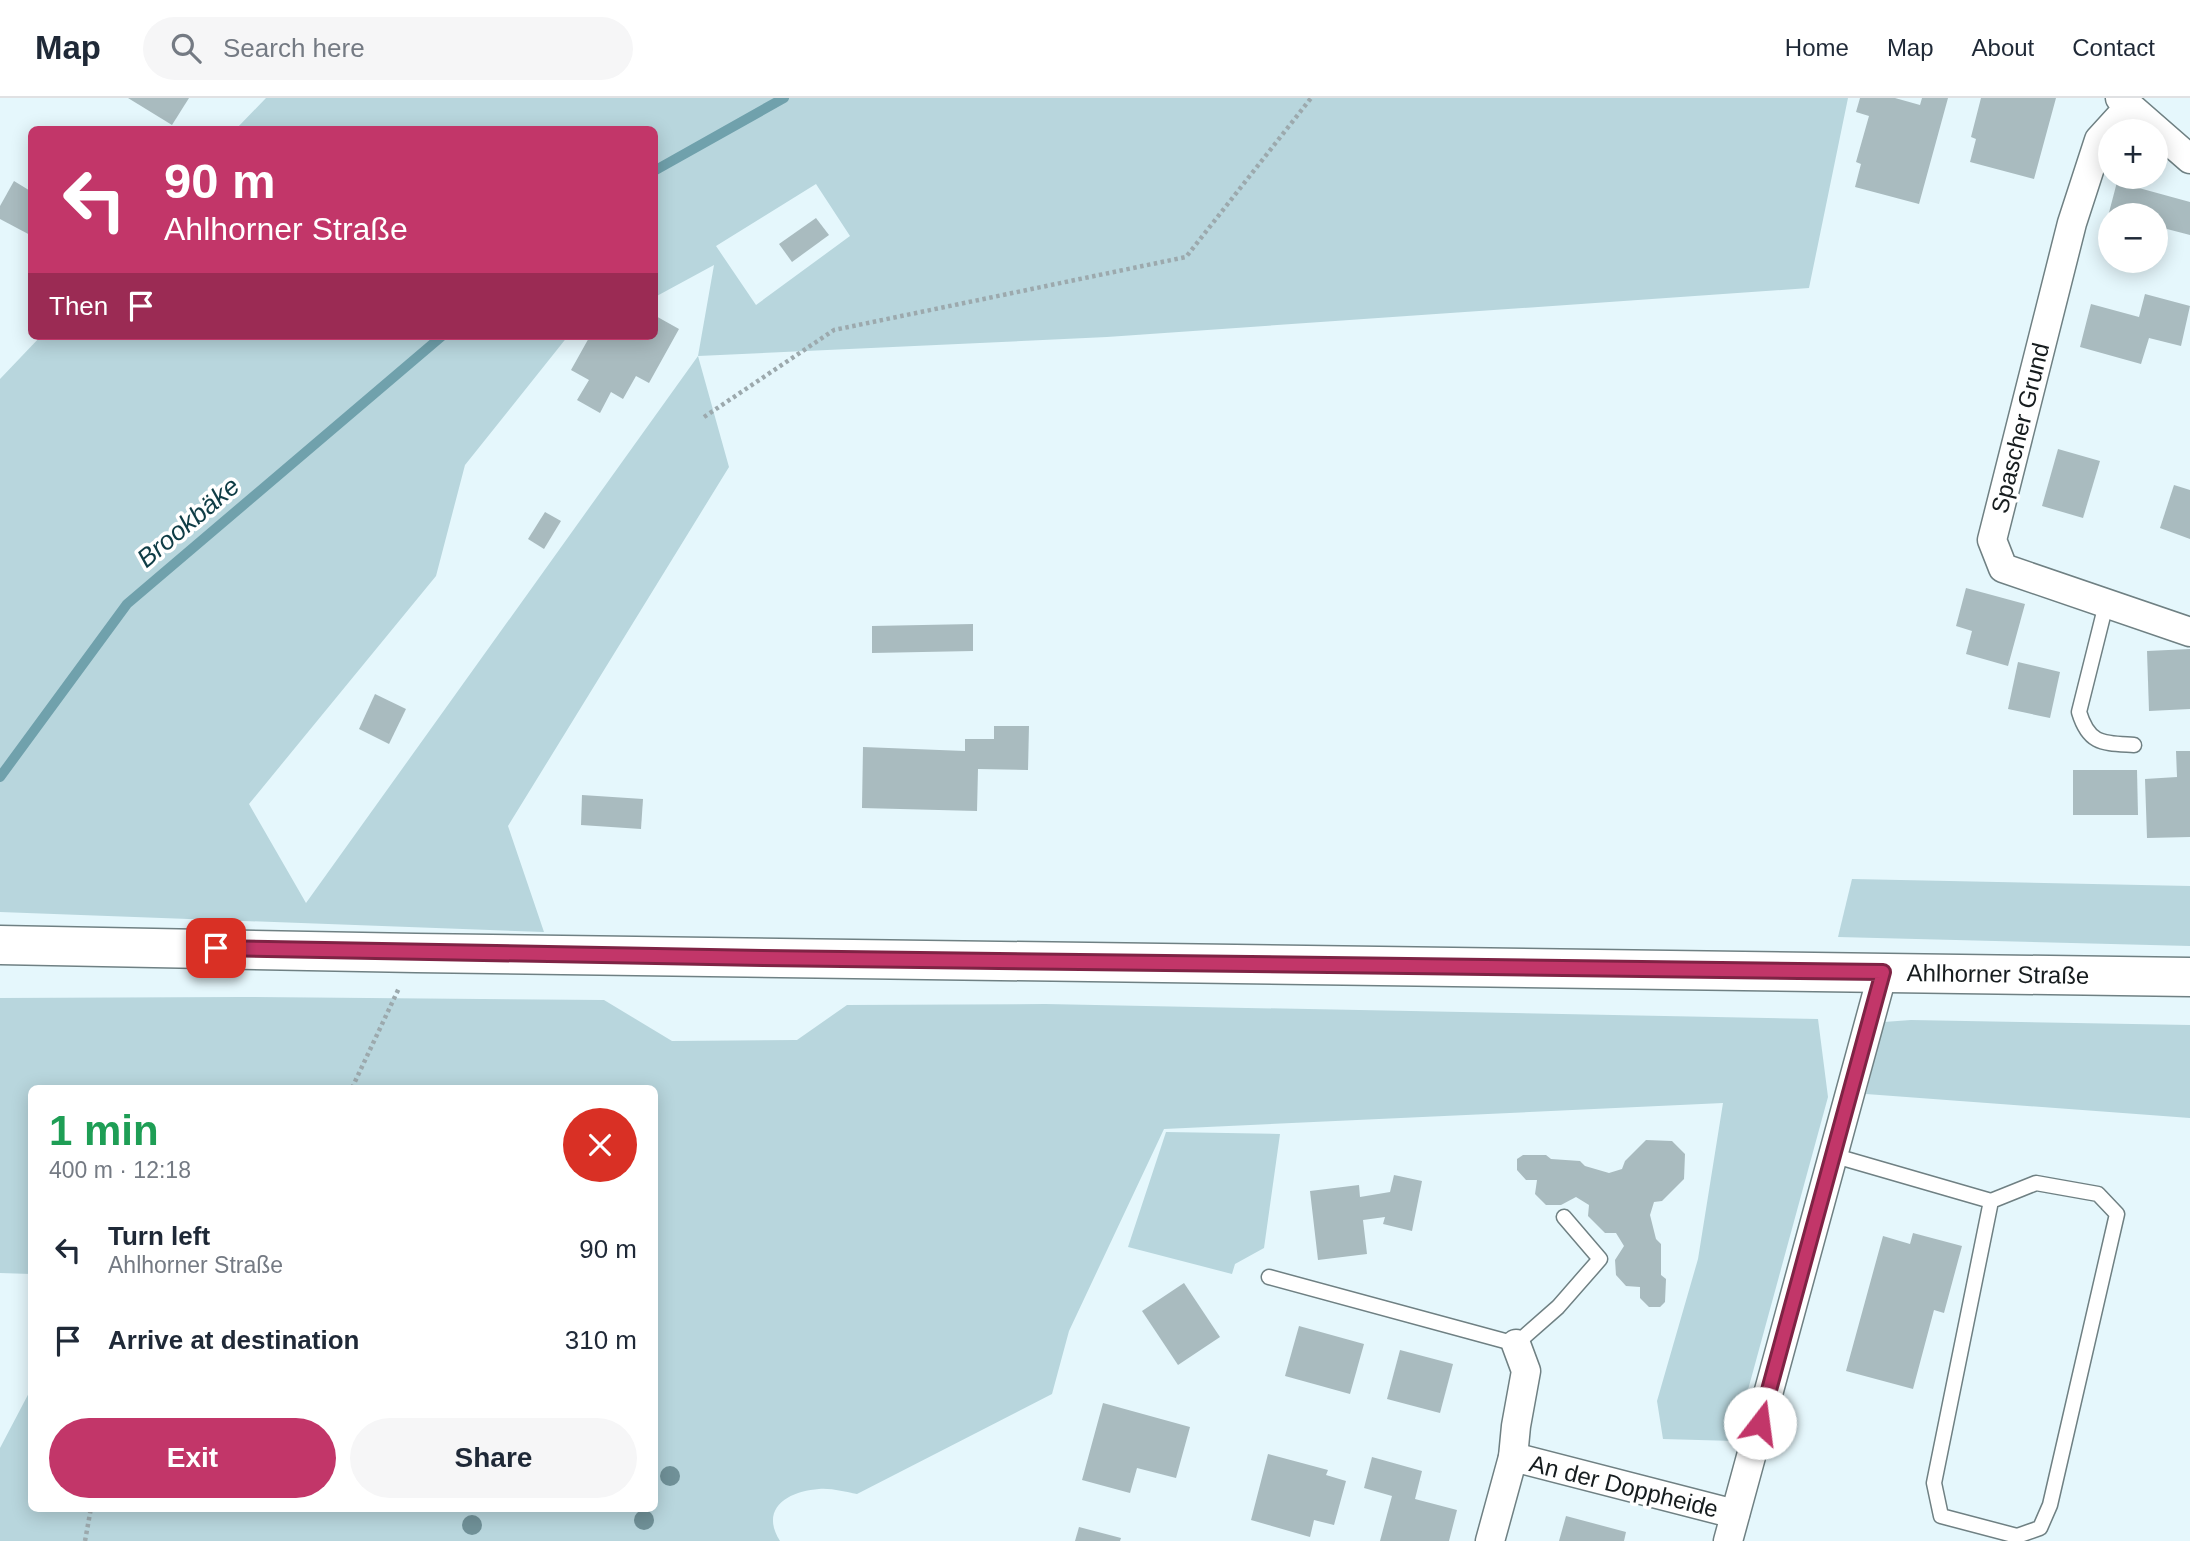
<!DOCTYPE html>
<html lang="en">
<head>
<meta charset="utf-8">
<style>
  :root { --surface:#fff; --page:#f6f6f7; --text:#1f2937; --muted:#747a83; --line:#e0e1e3; --accent:#c23669 }
  body { margin:0; font-family:Arial,sans-serif; background:var(--page); color:var(--text); height:100vh; display:flex; flex-direction:column; font-size:26px; white-space:nowrap }
  * { box-sizing:border-box; margin:0 }
  p { font-size:23px; color:var(--muted) }
  .icon { flex:none; width:38px; height:38px; fill:none; stroke:currentColor; stroke-width:2; stroke-linecap:round; stroke-linejoin:round }
  .map { position:relative; flex:1; overflow:hidden }
  .details { position:absolute; left:28px; top:987px; width:630px; height:427px; display:flex; flex-direction:column; background:var(--surface); border-radius:10px; box-shadow:0 4px 18px #0003 }
  .details>* { flex:none }
  .guide { position:absolute; left:28px; top:28px; width:630px; height:214px; border-radius:10px; box-shadow:0 4px 18px #0003; background:#c23669; color:#fff; overflow:hidden }
  .fabs { position:absolute; left:2098px; top:21px; display:grid; gap:14px }
  .fabs a { display:grid; place-items:center; width:70px; height:70px; border-radius:50%; background:var(--surface); box-shadow:0 4px 18px #0003; font-size:35px }
  .pin { position:absolute; display:grid; place-items:center; width:60px; height:60px; color:#fff; margin:-30px; border-radius:14px; box-shadow:0 4px 10px #0006 }
  .me { position:absolute; width:77px; margin:-38px; rotate:15deg; stroke-linejoin:round; filter:drop-shadow(0 0 5px #0008) }
  .turn { display:flex; align-items:center; gap:24px; height:147px; padding:0 21px; font-size:32px }
  .turn .icon { width:91px; height:91px; stroke-width:2.5 }
  .turn b { display:block; font-size:49px; line-height:60px }
  .then { display:flex; align-items:center; height:66px; padding:0 21px; background:#0003; gap:14px; font-size:26px }
  .round { display:grid; place-items:center; flex:none; width:74px; height:74px; border-radius:37px; background:var(--page) }
  .summary { display:flex; align-items:center; justify-content:space-between; height:119px; padding:0 21px }
  h1 { font-size:42px; font-weight:800; line-height:52px; color:#1e9e55 }
  .cta { display:flex; gap:14px; margin-top:auto; padding:14px 21px }
  .cta a { flex:1; height:80px; border-radius:42px; background:var(--accent); color:#fff; font-size:28px; font-weight:800; line-height:80px; text-align:center }
  .cta a+a { background:var(--page); color:var(--text) }
  ul { padding:0; list-style:none }
  li { display:flex; align-items:center; gap:21px; height:91px; padding:0 21px }
  li div { flex:1 }
  li b { display:block; font-size:26px }
  li em { font-style:normal }
  header { display:flex; align-items:center; gap:42px; box-sizing:border-box; height:98px; padding:0 35px; background:var(--surface); border-bottom:2px solid var(--line) }
  header strong { font-size:33px }
  nav { display:flex; gap:38px; margin-inline-start:auto; font-size:24px }
  .search { width:490px; height:63px; background:var(--page); display:flex; align-items:center; gap:18px; box-sizing:border-box; padding:0 24px; border-radius:38px; color:var(--muted); font-size:26px }
  .map>svg:first-child { display:block }
</style>
</head>
<body>
<header>
<strong>Map</strong>
<div class="search"><svg class="icon" aria-label="search" viewBox="0 0 24 24"><circle cx="10" cy="10" r="6"/><path d="M15 15l6 6"/></svg>Search here</div>
<nav><a>Home</a><a>Map</a><a>About</a><a>Contact</a></nav>
</header>
<div class="map">
<svg width="2190" height="1443" viewBox="0 0 2190 1443">
  <rect width="100%" height="100%" fill="#e5f7fc"/>
  <g fill="#b8d6dd" fill-rule="evenodd">
    <path d="M266 0H1848L1809 190 1107 239 698 258 729 369 508 728 544 834 0 814V281L41 238H568L465 367 436 478 249 706 306 805 698 258 714 167 655 199 654 32 236 31ZM816 86 850 138 756 207 716 148Z"/>
    <path d="M1852 781 2190 788V848L1838 839Z"/>
    <path d="M241 899 604 902 672 943 797 942 847 907 1045 906 1818 921 1828 999 1734 1343 1663 1341 1657 1303 1698 1161 1723 1005 1164 1031 1069 1233 1052 1296 857 1396C845 1394 832 1390 819 1391 789 1393 759 1410 780 1443H0V1350L31 1291 32 1410H654V990H32L31 1176 0 1175V900Z"/>
    <path d="M1911 922 2190 927V1020L1866 996 1884 924Z"/>
    <path d="M1166 1034 1280 1036 1264 1150 1235 1166 1232 1176 1128 1149Z"/>
  </g>
  <g fill="none" stroke-linecap="round" stroke-linejoin="round">
    <g stroke="#70a1ac" stroke-width="10">
      <path d="M654 73 784 0"/>
      <path d="M0 679 127 506 442 238"/>
    </g>
  </g>
  <g fill="#a9bbbf">
    <path d="M128 0H189L172 27Z"/>
    <path d="M1860 0H1895L1920 7 1922 0H1948L1919 106 1855 89 1861 66 1856 64 1869 18 1856 14Z"/>
    <path d="M1981 0H2056L2034 81 1970 64 1976 41 1971 39Z"/>
    <path d="M14 83 32 94V138L0 121V108Z"/>
    <path d="M2117 84 2190 104V137L2167 131 2165 142 2156 140V117H2110V128L2106 126Z"/>
    <path d="M816 120 829 137 792 164 779 146Z"/>
    <path d="M2145 196 2190 208 2181 248 2149 240 2141 266 2080 249 2091 206 2139 219Z"/>
    <path d="M654 217 679 231 649 285 636 278 623 301 611 294 600 315 577 302 589 282 571 272 590 238H654Z"/>
    <path d="M2058 351 2100 363 2083 420 2042 408Z"/>
    <path d="M2174 387 2190 392V441L2160 430Z"/>
    <path d="M545 414 561 423 544 451 528 441Z"/>
    <path d="M1966 490 2025 506 2008 568 1966 556 1972 533 1956 528Z"/>
    <path d="M973 526V553L872 555V528Z"/>
    <path d="M2190 551V611L2149 613 2147 553Z"/>
    <path d="M2018 564 2060 574 2050 620 2008 611Z"/>
    <path d="M375 596 406 611 389 646 359 631Z"/>
    <path d="M994 628H1029L1028 672 978 671 977 713 862 710 863 649 965 653V641H994Z"/>
    <path d="M2176 653H2190V739L2147 740 2145 681 2177 679Z"/>
    <path d="M2073 672H2137L2138 717H2073Z"/>
    <path d="M582 697 643 701 641 731 581 727Z"/>
    <path d="M1646 1042 1672 1043 1685 1056 1684 1081 1662 1103 1654 1104 1650 1117 1656 1141 1661 1146V1177L1666 1181 1665 1204 1660 1209H1649L1640 1200V1189L1626 1188 1616 1177 1615 1162 1624 1148 1616 1135H1605L1588 1118 1589 1107 1576 1099 1561 1107H1546L1535 1096 1537 1082H1526L1517 1072V1061L1523 1057H1546L1551 1061 1580 1063 1585 1068 1609 1075 1622 1071 1625 1063Z"/>
    <path d="M1394 1077 1422 1083 1412 1133 1383 1126 1385 1119 1363 1122 1367 1156 1318 1162 1310 1093 1359 1087 1360 1099 1390 1094Z"/>
    <path d="M1913 1135 1962 1148 1944 1215 1934 1212 1913 1291 1846 1273 1883 1138 1910 1146Z"/>
    <path d="M1184 1185 1220 1239 1178 1267 1142 1213Z"/>
    <path d="M1299 1228 1364 1246 1350 1296 1285 1278Z"/>
    <path d="M1400 1252 1453 1266 1440 1315 1387 1301Z"/>
    <path d="M1103 1305 1190 1329 1176 1380 1137 1370 1130 1395 1082 1382Z"/>
    <path d="M1268 1356 1328 1372 1326 1377 1346 1383 1334 1427 1314 1422 1310 1439 1251 1422Z"/>
    <path d="M1372 1359 1422 1373 1415 1401 1457 1412 1449 1443H1380L1392 1398 1364 1390Z"/>
    <path d="M1566 1418 1626 1434 1624 1443H1559Z"/>
    <path d="M1079 1429 1121 1440 1120 1443H1075Z"/>
  </g>
  <g fill="none" stroke-linecap="round" stroke-linejoin="round">
    <defs>
      <g id="lane">
        <path d="M2106 506 2079 614C2089 647 2103 645 2134 647"/>
        <path d="M1832 1057 1991 1103 1934 1385 1941 1418 2017 1438 2040 1430 2050 1407 2117 1116 2098 1096 2036 1085 1991 1103"/>
        <path d="M1269 1179 1516 1246 1558 1209 1600 1161 1564 1119"/>
      </g>
      <g id="street">
        <path d="M2120 0 2190 61"/>
        <path d="M2129 9 2099 42 2072 125 1992 442 2003 470 2190 534"/>
        <path d="M1513 1359 1735 1416"/>
        <path d="M1490 1443 1513 1359 1516 1328 1526 1273 1516 1246"/>
        <path d="M1728 1443 1883 874"/>
      </g>
      <path id="secondary" d="M0 847 416 855 2190 879"/>
    </defs>
    <use href="#lane" stroke="#6f8083" stroke-width="17"/>
    <use href="#street" stroke="#6f8083" stroke-width="31"/>
    <use href="#secondary" stroke="#6f8083" stroke-width="41"/>
    <g stroke="#9ca9ad" stroke-width="4.5" stroke-dasharray="3.5 3.5" stroke-linecap="butt">
      <path d="M704 319 834 232 1186 159 1311 0"/>
      <path d="M352 990 399 890"/>
      <path d="M85 1443 91 1410"/>
    </g>
    <use href="#lane" stroke="#fff" stroke-width="14"/>
    <use href="#street" stroke="#fff" stroke-width="28"/>
    <use href="#secondary" stroke="#fff" stroke-width="38"/>
  </g>
  <g fill="#709198">
    <circle cx="670" cy="1378" r="10"/>
    <circle cx="644" cy="1422" r="10"/>
    <circle cx="472" cy="1427" r="10"/>
  </g>
  <g fill="none" stroke-linecap="round" stroke-linejoin="round">
    <defs>
      <path id="route" d="M216 850 763 860 1883 874 1760 1325"/>
    </defs>
    <use href="#route" stroke="#7e2344" stroke-width="18"/>
    <use href="#route" stroke="#c23669" stroke-width="12"/>
  </g>
  <g text-anchor="middle" dominant-baseline="central" stroke-width="7" stroke-linejoin="round" paint-order="stroke">
    <g font-size="24" fill="#161c1e" stroke="#fff">
      <text transform="translate(2020 330) rotate(-76)">Spascher Grund</text>
      <text transform="translate(1998 876) rotate(1)">Ahlhorner Straße</text>
      <text transform="translate(1624 1388) rotate(14)">An der Doppheide</text>
    </g>
    <g font-size="26" font-style="italic" fill="#0f3d46" stroke="#fff">
      <text transform="translate(188 424) rotate(-40)">Brookbäke</text>
    </g>
  </g>
</svg>
<div class="fabs">
<a>+</a>
<a>−</a>
</div>
<div class="pin" style="left:216px;top:850px;background:#d93025"><svg class="icon" aria-label="arrive" viewBox="0 0 24 24"><path d="M6 21V4h12l-3 4 3 4H6"/></svg></div>
<svg class="me" style="left:1760px;top:1325px" viewBox="-20 -20 40 40"><circle r="19" fill="#fff"/><path d="M0-13L10 11 0 6-10 11z" fill="#c23669"/></svg>
<div class="guide">
<div class="turn"><svg class="icon" aria-label="left" viewBox="0 0 24 24"><path d="M17 20v-9H6M10 6l-5 5 5 5"/></svg><div><b>90 m</b>Ahlhorner Straße</div></div>
<div class="then">Then<svg class="icon" aria-label="arrive" viewBox="0 0 24 24"><path d="M6 21V4h12l-3 4 3 4H6"/></svg></div>
</div>
<section class="details">
<div class="summary"><div><h1>1 min</h1><p>400 m · 12:18</p></div><a class="round" style="background:#d93025;color:#fff"><svg class="icon" aria-label="close" viewBox="0 0 24 24"><path d="M6 6l12 12M18 6L6 18"/></svg></a></div>
<ul>
<li><svg class="icon" aria-label="left" viewBox="0 0 24 24"><path d="M17 20v-9H6M10 6l-5 5 5 5"/></svg><div><b>Turn left</b><p>Ahlhorner Straße</p></div><em>90 m</em></li>
<li><svg class="icon" aria-label="arrive" viewBox="0 0 24 24"><path d="M6 21V4h12l-3 4 3 4H6"/></svg><div><b>Arrive at destination</b></div><em>310 m</em></li>
</ul>
<div class="cta"><a>Exit</a><a>Share</a></div>
</section>
</div>
</body>
</html>
